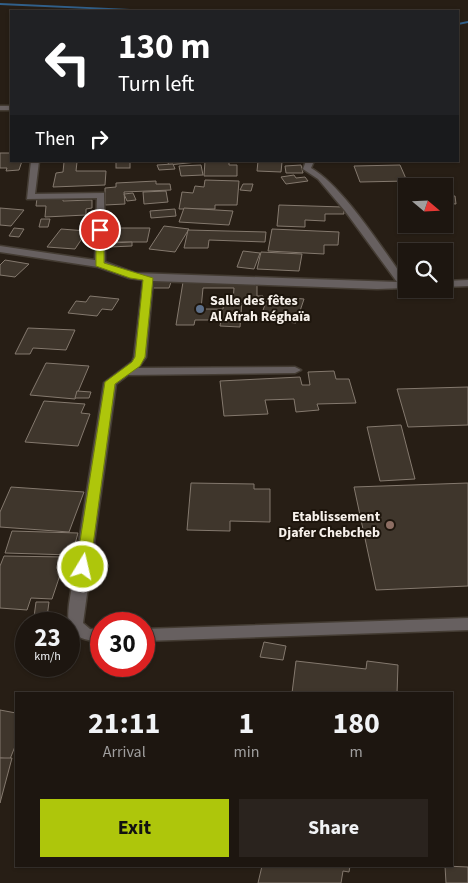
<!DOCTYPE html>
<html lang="en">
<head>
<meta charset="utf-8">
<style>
  :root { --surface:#1d1610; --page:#2a231e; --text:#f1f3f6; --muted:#a09f9f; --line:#3b3530; --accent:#aec60b }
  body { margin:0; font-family:"Source Sans 3",sans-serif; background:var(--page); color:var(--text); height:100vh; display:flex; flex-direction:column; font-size:19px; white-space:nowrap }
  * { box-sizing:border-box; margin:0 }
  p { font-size:16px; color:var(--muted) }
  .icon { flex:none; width:28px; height:28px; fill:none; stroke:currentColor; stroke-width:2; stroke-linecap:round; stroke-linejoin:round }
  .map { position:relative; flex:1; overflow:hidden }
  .panel { position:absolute; left:15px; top:692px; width:438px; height:175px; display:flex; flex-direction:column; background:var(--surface); border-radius:0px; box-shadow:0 1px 4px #0004,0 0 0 1px var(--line) }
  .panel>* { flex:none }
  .guide { position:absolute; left:10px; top:10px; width:449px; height:152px; border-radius:0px; box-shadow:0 1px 4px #0004,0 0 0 1px var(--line); background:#202124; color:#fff; overflow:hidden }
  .needle { width:32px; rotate:109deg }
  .tools { position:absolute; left:398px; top:178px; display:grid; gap:10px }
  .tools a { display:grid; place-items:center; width:55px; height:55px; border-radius:0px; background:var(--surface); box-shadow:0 1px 4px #0004,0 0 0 1px var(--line); font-size:25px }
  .speed { position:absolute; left:15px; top:612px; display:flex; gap:10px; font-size:25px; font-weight:700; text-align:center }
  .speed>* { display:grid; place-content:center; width:65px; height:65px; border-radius:50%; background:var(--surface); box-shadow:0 1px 4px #0004,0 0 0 1px var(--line); line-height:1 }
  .speed small { font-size:12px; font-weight:400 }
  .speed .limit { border:8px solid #d22; background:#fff; color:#111 }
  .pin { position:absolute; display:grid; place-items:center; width:42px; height:42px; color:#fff; margin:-21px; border:2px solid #fff; border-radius:50%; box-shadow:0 1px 5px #0007 }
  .me { position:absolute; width:55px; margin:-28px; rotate:9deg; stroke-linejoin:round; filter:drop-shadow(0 0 4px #0008) }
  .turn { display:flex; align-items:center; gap:18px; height:105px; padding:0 25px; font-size:22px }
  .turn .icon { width:65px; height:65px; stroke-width:2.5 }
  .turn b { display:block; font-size:35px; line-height:42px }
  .then { display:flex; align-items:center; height:48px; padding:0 25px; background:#0003; gap:10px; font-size:19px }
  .eta { display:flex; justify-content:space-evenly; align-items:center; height:85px; text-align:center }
  .eta b { font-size:30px; font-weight:700; line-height:35px }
  .button { display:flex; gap:10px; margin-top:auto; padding:10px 25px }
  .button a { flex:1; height:58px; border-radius:0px; background:var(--accent); color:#111; font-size:20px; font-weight:700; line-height:58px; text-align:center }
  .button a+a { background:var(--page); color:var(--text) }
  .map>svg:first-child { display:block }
</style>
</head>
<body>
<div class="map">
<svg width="468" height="883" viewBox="0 0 468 883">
  <rect width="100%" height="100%" fill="#271e15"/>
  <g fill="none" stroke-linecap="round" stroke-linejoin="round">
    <g fill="#31608a" fill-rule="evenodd">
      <path d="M0 3 152 10 154 11H135L0 5Z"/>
      <path d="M468 21V23L458 25V23Z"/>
    </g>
  </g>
  <g fill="#3f362c" stroke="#84796e">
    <path d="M0 153H11V161H22L19 170 6 171 7 168H0Z"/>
    <rect x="116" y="161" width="14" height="7"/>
    <path d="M167 161H206L169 165Z"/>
    <path d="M205 161H229V165H237V176H204Z"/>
    <path d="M258 161 282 162 281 172 257 171Z"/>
    <path d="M64 162H77L76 171H106L105 185 53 187 56 173 63 172Z"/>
    <path d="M173 164 175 169 159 170 157 165Z"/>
    <path d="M201 165 203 175 181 176 179 166Z"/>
    <path d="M301 165 303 173H286L285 166Z"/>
    <path d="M400 165 407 181 360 182 354 166Z"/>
    <path d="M294 175 296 178 305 177 308 181 286 184 281 177Z"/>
    <path d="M205 180 239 181 237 205H215V209H179L182 192 193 193 195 186 204 187Z"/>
    <path d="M156 181V184H170L171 190 124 192 125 204 105 205V188L116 187V183Z"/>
    <path d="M243 184H253L251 191 240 190Z"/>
    <path d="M166 191 168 202 144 204 143 192Z"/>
    <path d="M133 193 136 200 127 201 124 194Z"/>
    <path d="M444 196H455L456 204 444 203Z"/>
    <path d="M63 197V201L92 200V208L86 209V215L45 217 46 206H36L37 198Z"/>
    <path d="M279 205 343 207 344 214H325V221L305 220V227L277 226Z"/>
    <path d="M0 208 24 210 11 226 0 225Z"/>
    <path d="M184 208 233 211 229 225 179 222Z"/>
    <path d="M175 209 176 216 151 218 150 211Z"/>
    <path d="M41 219H50L48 227H39Z"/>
    <path d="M164 226 189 229 175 252 149 249Z"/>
    <path d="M14 228 24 229 19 237 9 236Z"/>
    <path d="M113 228H150L147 242H109Z"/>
    <path d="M61 229 87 231 75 249 47 247Z"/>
    <path d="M272 229 339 232 338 245H324V254L268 251Z"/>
    <path d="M188 230 266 232 265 242 209 240 208 248H184Z"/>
    <path d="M132 242V246L109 247 110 243Z"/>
    <path d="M243 251 260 253 254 269 237 267Z"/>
    <path d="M261 252 302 254 299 271 257 269Z"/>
    <path d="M5 260 29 264 15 277 0 275V265Z"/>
    <path d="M154 281 171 282 169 288H152Z"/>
    <path d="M183 282 257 283V296H263L262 301H233L234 288H203L201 309H223L224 301H242L240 327 220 326 221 320H195L194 325H176Z"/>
    <path d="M90 296 119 299 112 310 102 309 97 316 68 313 76 301 86 302Z"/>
    <path d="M268 296 304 299 296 323 260 319Z"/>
    <path d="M28 328 75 330 66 350 33 348 30 354H15Z"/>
    <path d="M46 363 89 366 75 399 30 395Z"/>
    <path d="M334 371 336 379H349L356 403 317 404 319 410 296 412 294 399 265 400 268 414 224 416 220 381 300 377 302 385H310L308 372Z"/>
    <path d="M468 387V425L408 427 397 389Z"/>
    <path d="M77 391 91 392 89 398H75Z"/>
    <path d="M44 401 85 404 81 413 90 414 78 446 25 442Z"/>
    <path d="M401 425 415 479 380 481 367 427Z"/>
    <path d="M191 483 254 484V489H270V522L230 521V531L187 530Z"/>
    <path d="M468 483V586L376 590 354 487Z"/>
    <path d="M11 487 84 492 69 532 0 527V512Z"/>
    <path d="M12 531 78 533 72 555 5 553Z"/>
    <path d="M4 556 66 557 52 599 31 598 27 610 0 608V566Z"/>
    <path d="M36 602H49L47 617H34Z"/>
    <path d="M264 642 286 646 283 660 260 657Z"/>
    <path d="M296 661 366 669 367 661 398 665 397 694 292 693Z"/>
    <path d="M0 710 16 713V744L10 759 0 758Z"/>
    <path d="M0 758H12L0 803Z"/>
    <path d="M262 866H350L349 872 343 871 341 883H258Z"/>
    <path d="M445 866 468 867V883H446Z"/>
  </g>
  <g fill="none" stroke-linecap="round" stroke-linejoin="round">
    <defs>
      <g id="minor">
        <rect x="0" y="106" width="11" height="4"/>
        <path d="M31 161H39L35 194 104 193 105 262 135 273 397 282 345 211 318 179 303 169 306 161H314L311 168C343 186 383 250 406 281V288L377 289 153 281 146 357 138 368 295 367 301 370 295 373 128 375 116 384 83 623 90 629 101 630V642C71 638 66 633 69 604L104 383 132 362 134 357 143 280 129 278 98 267 0 252V246L95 260 97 198 27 199Z"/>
        <path d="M468 280V286L444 287V281Z"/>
        <path d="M468 618V630L144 641V629Z"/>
      </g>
    </defs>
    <use href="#minor" stroke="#443c33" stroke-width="3"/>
    <use href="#minor" fill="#676060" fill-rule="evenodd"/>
  </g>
  <path fill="#aec60b" stroke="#718107" d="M100 227 104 230V263L153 278 145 357 140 366 115 384 90 567 88 570H78L76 567 105 382 132 362 135 357 143 280 130 278 96 266V230Z"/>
  <circle fill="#5c6f8a" stroke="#1d150c" stroke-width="2" cx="200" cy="309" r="5"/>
  <circle fill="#8d6e63" stroke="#1d150c" stroke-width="2" cx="390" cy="525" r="5"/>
  <g text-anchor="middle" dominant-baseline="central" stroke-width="4" stroke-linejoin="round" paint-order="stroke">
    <g font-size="14" font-weight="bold" fill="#f7f1eb" stroke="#1d150c" text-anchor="start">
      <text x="210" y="301">Salle des fêtes<tspan x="210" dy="16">Al Afrah Réghaïa</tspan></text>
      <text x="380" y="517" text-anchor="end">Etablissement<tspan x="380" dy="16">Djafer Chebcheb</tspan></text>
    </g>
  </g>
</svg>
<div class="tools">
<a><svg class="needle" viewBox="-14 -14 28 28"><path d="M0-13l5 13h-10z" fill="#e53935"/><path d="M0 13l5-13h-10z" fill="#a09f9f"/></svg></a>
<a><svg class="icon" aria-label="search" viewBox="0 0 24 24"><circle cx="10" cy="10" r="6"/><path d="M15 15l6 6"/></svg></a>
</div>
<div class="speed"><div>23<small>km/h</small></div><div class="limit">30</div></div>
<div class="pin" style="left:100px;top:230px;background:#d93025"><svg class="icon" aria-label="arrive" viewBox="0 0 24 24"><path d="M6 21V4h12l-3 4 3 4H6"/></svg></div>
<svg class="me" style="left:83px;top:567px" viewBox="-20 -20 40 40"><circle r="17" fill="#aec60b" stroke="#fff" stroke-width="3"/><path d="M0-11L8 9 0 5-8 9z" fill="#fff"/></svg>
<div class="guide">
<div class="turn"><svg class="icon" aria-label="left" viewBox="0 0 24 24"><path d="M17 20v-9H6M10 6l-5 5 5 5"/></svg><div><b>130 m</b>Turn left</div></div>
<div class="then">Then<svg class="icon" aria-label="right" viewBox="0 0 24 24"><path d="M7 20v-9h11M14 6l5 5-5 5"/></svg></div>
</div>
<section class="panel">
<div class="eta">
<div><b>21:11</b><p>Arrival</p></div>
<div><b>1</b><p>min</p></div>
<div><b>180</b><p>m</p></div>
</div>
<div class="button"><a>Exit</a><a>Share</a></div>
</section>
</div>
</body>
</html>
